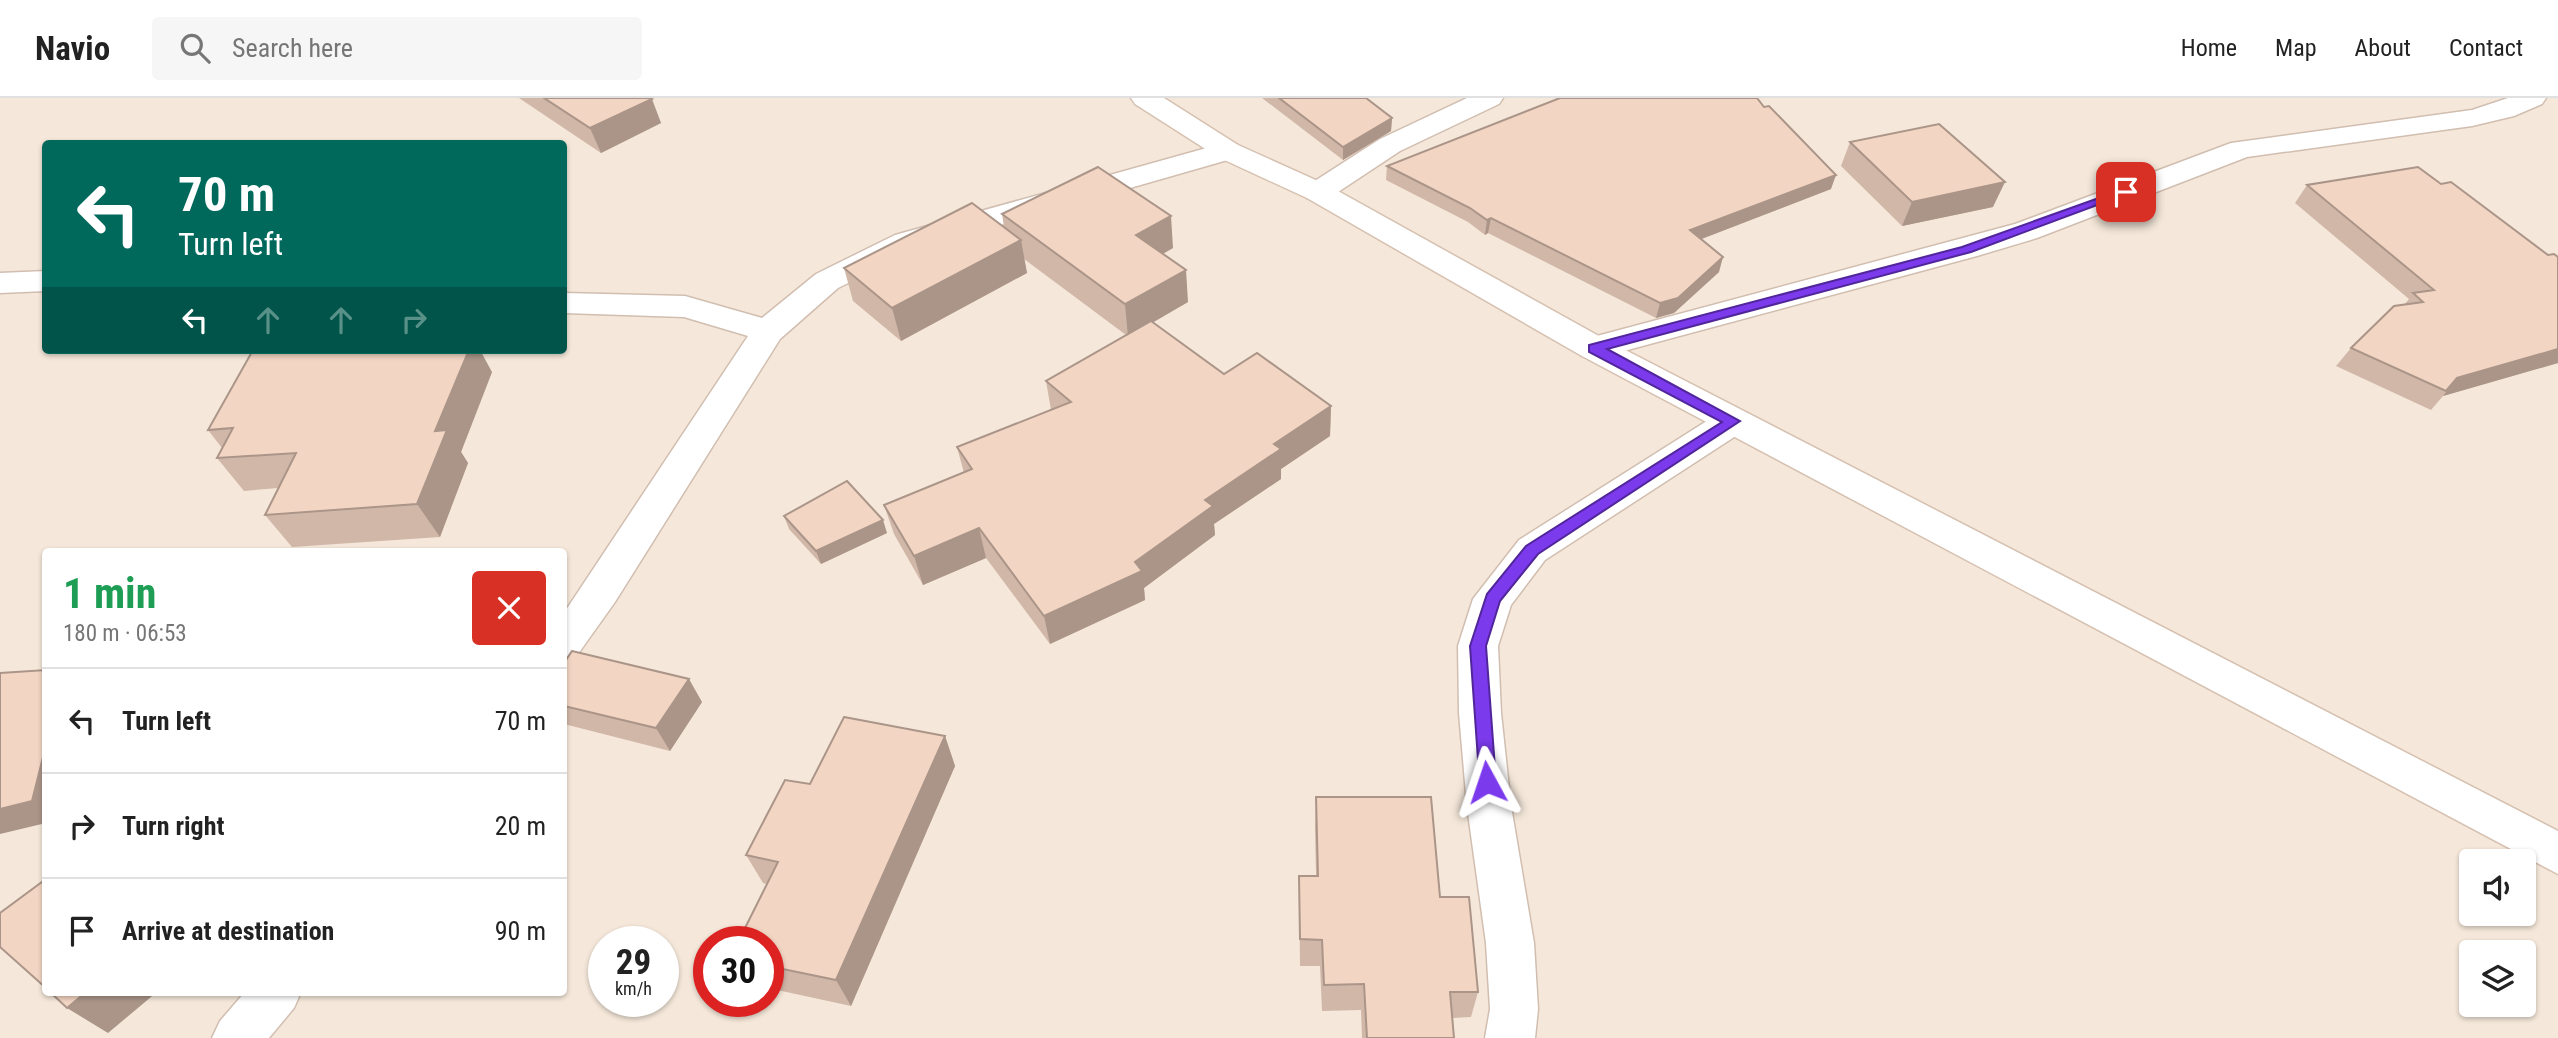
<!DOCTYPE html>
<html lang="en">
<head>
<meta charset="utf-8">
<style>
  :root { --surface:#fff; --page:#f6f6f6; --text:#222; --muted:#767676; --line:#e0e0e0 }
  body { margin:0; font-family:"Roboto Condensed",sans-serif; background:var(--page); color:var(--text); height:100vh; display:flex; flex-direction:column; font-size:26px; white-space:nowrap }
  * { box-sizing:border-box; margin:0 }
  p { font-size:23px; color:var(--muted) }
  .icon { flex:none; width:38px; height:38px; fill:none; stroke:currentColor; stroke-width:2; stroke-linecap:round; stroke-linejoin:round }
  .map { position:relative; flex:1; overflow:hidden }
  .details { position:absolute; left:42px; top:450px; width:525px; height:448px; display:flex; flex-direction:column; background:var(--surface); border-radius:7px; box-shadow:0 2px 5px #0004 }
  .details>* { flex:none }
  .hud { position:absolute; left:42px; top:42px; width:525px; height:214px; border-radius:7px; box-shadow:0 2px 5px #0004; background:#00695c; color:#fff; overflow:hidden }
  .controls { position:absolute; left:2459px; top:751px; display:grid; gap:14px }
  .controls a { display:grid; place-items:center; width:77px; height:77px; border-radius:7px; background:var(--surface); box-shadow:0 2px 5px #0004; font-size:35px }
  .speed { position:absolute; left:588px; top:828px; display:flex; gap:14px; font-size:35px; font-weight:700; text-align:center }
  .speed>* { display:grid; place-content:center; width:91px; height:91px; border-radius:50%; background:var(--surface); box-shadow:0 2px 5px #0004; line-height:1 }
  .speed small { font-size:18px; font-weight:400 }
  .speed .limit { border:10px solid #d22; background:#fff; color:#111 }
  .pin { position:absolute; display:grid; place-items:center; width:60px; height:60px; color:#fff; margin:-30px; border-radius:14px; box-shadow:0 4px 10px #0006 }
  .me { position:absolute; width:77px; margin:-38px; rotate:355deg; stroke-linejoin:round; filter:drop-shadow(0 0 5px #0008) }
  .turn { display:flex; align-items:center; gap:24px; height:147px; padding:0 21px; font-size:32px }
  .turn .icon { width:91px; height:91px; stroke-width:2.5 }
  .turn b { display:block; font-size:49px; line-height:60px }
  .lanes { display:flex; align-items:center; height:66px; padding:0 21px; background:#0003; justify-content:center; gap:35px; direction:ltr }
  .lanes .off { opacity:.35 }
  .round { display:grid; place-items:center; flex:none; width:74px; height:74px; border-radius:7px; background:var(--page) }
  .summary { display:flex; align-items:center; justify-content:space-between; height:119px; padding:0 21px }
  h1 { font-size:42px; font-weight:700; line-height:52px; color:#1e9e55 }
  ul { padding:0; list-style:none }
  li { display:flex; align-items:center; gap:21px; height:105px; padding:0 21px; border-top:2px solid var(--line) }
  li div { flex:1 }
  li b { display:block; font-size:26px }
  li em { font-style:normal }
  header { display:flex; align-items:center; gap:42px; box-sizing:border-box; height:98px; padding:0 35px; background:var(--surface); border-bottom:2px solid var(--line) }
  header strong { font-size:33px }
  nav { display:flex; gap:38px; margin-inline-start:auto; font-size:24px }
  .search { width:490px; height:63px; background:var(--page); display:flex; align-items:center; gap:18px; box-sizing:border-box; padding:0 24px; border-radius:7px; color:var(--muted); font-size:26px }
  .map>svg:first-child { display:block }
</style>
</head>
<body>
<header>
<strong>Navio</strong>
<div class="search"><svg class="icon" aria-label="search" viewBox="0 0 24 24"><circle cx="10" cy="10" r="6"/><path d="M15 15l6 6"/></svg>Search here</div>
<nav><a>Home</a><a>Map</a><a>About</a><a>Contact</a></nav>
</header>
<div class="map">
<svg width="2558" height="940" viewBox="0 0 2558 940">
  <rect width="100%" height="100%" fill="#fdf6ec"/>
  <path fill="#f5e8da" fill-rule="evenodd" d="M0 0H2558V940H0ZM46 46H564V252H46ZM46 453H564V894H46ZM2471 763H2524V816H2471ZM604 844H663V903H604ZM709 844H768V903H709ZM2471 854H2524V906H2471Z"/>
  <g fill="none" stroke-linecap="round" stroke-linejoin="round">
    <defs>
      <g id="minor">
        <path d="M1467 0H1503L1499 6 1400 53 1329 100 1318 103 1307 100 1303 94 1307 88 1380 41Z"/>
        <path d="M2508 0H2546L2542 6 2514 18 2472 28 2247 59 2037 140 1977 158 1594 261 1582 258 1577 250 1582 242 2015 126 2231 45 2472 12Z"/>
        <path d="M1228 44 1238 47 1242 53 1238 59 917 151 838 190 780 241 615 504 578 556 564 561V515L748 238 684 219 564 215V195L685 198 762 220 816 176 895 137Z"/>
        <path d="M46 173V193L0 195V175Z"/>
        <path d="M1733 311 1745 314 1751 323 1745 332 1545 462 1511 507 1498 548 1501 615 1511 708 1534 845 1538 911 1535 940H1485L1490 911 1486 845 1467 708 1459 615 1458 548 1473 501 1519 442 1721 314Z"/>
        <path d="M245 894H301L294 910 269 940H212L220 923Z"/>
      </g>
      <path id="secondary" d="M1131 0H1164L1238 47 1329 88 1606 242 2558 733V776L1582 258 1307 100 1218 59 1135 6Z"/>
    </defs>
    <use href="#minor" stroke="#d1beb0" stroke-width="3"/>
    <use href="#secondary" stroke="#d6c0b0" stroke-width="3"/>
    <use href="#minor" fill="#fff" fill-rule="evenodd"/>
    <use href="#secondary" fill="#fff" fill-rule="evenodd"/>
  </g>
  <g fill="#d1b7a8">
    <path d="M519 0H650L661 25 601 55Z"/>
    <path d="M1262 0H1366L1392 20 1391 33 1343 62Z"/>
    <path d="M1850 44 1993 109 1902 128 1841 68Z"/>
    <path d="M1387 68 1831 91 1701 141 1719 174 1674 215 1656 220 1488 135 1485 137 1468 124 1386 82Z"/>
    <path d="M2307 87 2558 265 2443 298 2431 312 2336 268 2351 250 2404 207 2409 201 2295 105Z"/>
    <path d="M1002 116 1173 150 1163 156 1188 204 1153 224 1224 276 1331 308 1330 338 1281 371V381L1214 426 1215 437 1144 490 1145 502 1050 546 986 460 923 487 894 436 884 407 964 375 957 349 1051 312 1046 283 1126 237 1024 161 1027 175 901 243 853 203 844 170 1004 129Z"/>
    <path d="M492 274 461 354 468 365 440 439 292 449 265 417 278 390 244 393 217 360 222 350 208 332Z"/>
    <path d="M784 418 887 435 821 466 789 431Z"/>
    <path d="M564 565 702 604 670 653 564 626Z"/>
    <path d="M945 638 955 668 851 908 768 890 766 786 763 785 746 757 810 686Z"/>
    <path d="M1316 699 1440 799 1478 894 1471 919 1452 920 1454 940H1362L1361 912 1322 913 1320 868H1300L1299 778H1316L1315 729Z"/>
  </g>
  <g fill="#aa9588">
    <path d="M652 1 661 25 601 55 590 30Z"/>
    <path d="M1392 20 1391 33 1343 62V49Z"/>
    <path d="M1836 77 1831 91 1686 147 1690 132Z"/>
    <path d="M2005 84 1993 109 1902 128 1912 104Z"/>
    <path d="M1171 118 1173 150 1139 169 1136 137Z"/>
    <path d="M1491 120 1488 135 1485 137 1487 122Z"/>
    <path d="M1021 142 1027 175 901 243 892 210Z"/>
    <path d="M1723 159 1719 174 1674 215 1656 220 1660 205Z"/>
    <path d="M1186 172 1188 204 1128 239 1125 206Z"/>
    <path d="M2558 251V265L2443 298 2457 280Z"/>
    <path d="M469 252H480L492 274 461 354 468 365 440 439 417 406 435 333Z"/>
    <path d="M1331 308 1330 338 1281 371V381L1214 426 1215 437 1144 490 1145 502 1050 546 1044 518 1205 402 1274 346Z"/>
    <path d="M883 422 887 435 821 466 816 453Z"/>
    <path d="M979 430 986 460 923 487 914 458Z"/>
    <path d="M689 581 702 604 670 653 656 630Z"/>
    <path d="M945 638 955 668 851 908 836 882Z"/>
    <path d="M46 647V725L0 736V711Z"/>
    <path d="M86 894H157L108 935 67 910Z"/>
  </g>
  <g fill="#f3d5c3" stroke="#aa9588" stroke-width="2">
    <path d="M544 0H650L652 1 590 30Z"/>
    <path d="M1279 0H1366L1392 20 1343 49Z"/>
    <path d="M1560 0H1757L1764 9 1769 8 1836 77 1690 132 1723 159 1678 200 1660 205 1491 120 1487 122 1470 110 1387 68Z"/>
    <path d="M1939 26 2005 84 1912 104 1850 44Z"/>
    <path d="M1098 69 1171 118 1136 137 1186 172 1125 206 1002 116Z"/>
    <path d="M2418 69 2441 86 2451 84 2548 157 2554 156 2558 159V251L2457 280 2446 293 2351 250 2394 208 2423 204 2413 195 2434 192 2307 87Z"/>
    <path d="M972 105 1021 142 892 210 844 170Z"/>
    <path d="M1151 223 1224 276 1257 255 1331 308 1274 346 1281 351 1205 402 1213 408 1135 464 1142 473 1044 518 979 430 914 458 884 407 972 371 957 349 1071 304 1046 283Z"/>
    <path d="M253 252H469L435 333 447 332 417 406 265 417 296 355 217 360 233 330 208 332Z"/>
    <path d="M847 383 883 422 816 453 784 418Z"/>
    <path d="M572 553 689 581 656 630 564 608V565Z"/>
    <path d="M46 572V647L32 703 0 711V575Z"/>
    <path d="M844 619 945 638 836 882 768 868V844H738L778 764 746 757 785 682 810 686Z"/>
    <path d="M1316 699H1431L1440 799H1469L1478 894H1450L1454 940H1367L1364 886 1324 887 1322 842 1300 841 1299 778H1318Z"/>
    <path d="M46 781V890L0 849V815Z"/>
    <path d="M50 894H86L67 910Z"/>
  </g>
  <path fill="#7c3aed" stroke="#51269a" stroke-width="2" d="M2121 92 2132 94 1971 154 1607 251 1740 323 1538 456 1500 503 1486 548 1496 684 1493 690H1480L1470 548 1487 496 1526 448 1722 324 1589 254V247L1962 149Z"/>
</svg>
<div class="controls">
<a><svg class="icon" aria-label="sound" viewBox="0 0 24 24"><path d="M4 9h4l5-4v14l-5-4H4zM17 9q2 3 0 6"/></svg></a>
<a><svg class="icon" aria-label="layers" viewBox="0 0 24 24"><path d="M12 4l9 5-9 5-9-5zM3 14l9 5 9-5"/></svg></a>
</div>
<div class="speed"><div>29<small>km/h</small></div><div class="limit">30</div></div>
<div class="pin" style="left:2126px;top:94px;background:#d93025"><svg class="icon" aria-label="arrive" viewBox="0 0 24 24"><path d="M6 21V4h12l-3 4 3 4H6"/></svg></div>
<svg class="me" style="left:1487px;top:684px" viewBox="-20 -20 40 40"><path d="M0-17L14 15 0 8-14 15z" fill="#7c3aed" stroke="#fff" stroke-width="4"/></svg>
<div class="hud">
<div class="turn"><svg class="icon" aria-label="left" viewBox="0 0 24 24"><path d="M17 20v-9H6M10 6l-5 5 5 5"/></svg><div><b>70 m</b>Turn left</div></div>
<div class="lanes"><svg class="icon" aria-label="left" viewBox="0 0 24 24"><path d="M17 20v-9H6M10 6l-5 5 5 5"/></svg><svg class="icon off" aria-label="ahead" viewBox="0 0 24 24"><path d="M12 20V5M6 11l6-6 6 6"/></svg><svg class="icon off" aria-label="ahead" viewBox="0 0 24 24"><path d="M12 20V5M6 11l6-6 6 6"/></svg><svg class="icon off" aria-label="right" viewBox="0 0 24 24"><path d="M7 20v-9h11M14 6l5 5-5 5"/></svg></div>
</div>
<section class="details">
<div class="summary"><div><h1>1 min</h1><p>180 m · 06:53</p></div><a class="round" style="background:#d93025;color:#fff"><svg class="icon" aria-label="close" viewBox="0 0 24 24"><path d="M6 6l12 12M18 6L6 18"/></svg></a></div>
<ul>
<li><svg class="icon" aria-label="left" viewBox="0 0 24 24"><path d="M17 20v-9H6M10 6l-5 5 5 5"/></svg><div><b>Turn left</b></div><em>70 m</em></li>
<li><svg class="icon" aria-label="right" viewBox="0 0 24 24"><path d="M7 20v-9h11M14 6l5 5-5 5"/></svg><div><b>Turn right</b></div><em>20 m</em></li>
<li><svg class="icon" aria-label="arrive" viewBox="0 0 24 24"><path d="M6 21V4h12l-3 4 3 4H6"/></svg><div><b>Arrive at destination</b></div><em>90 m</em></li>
</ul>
</section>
</div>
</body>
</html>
